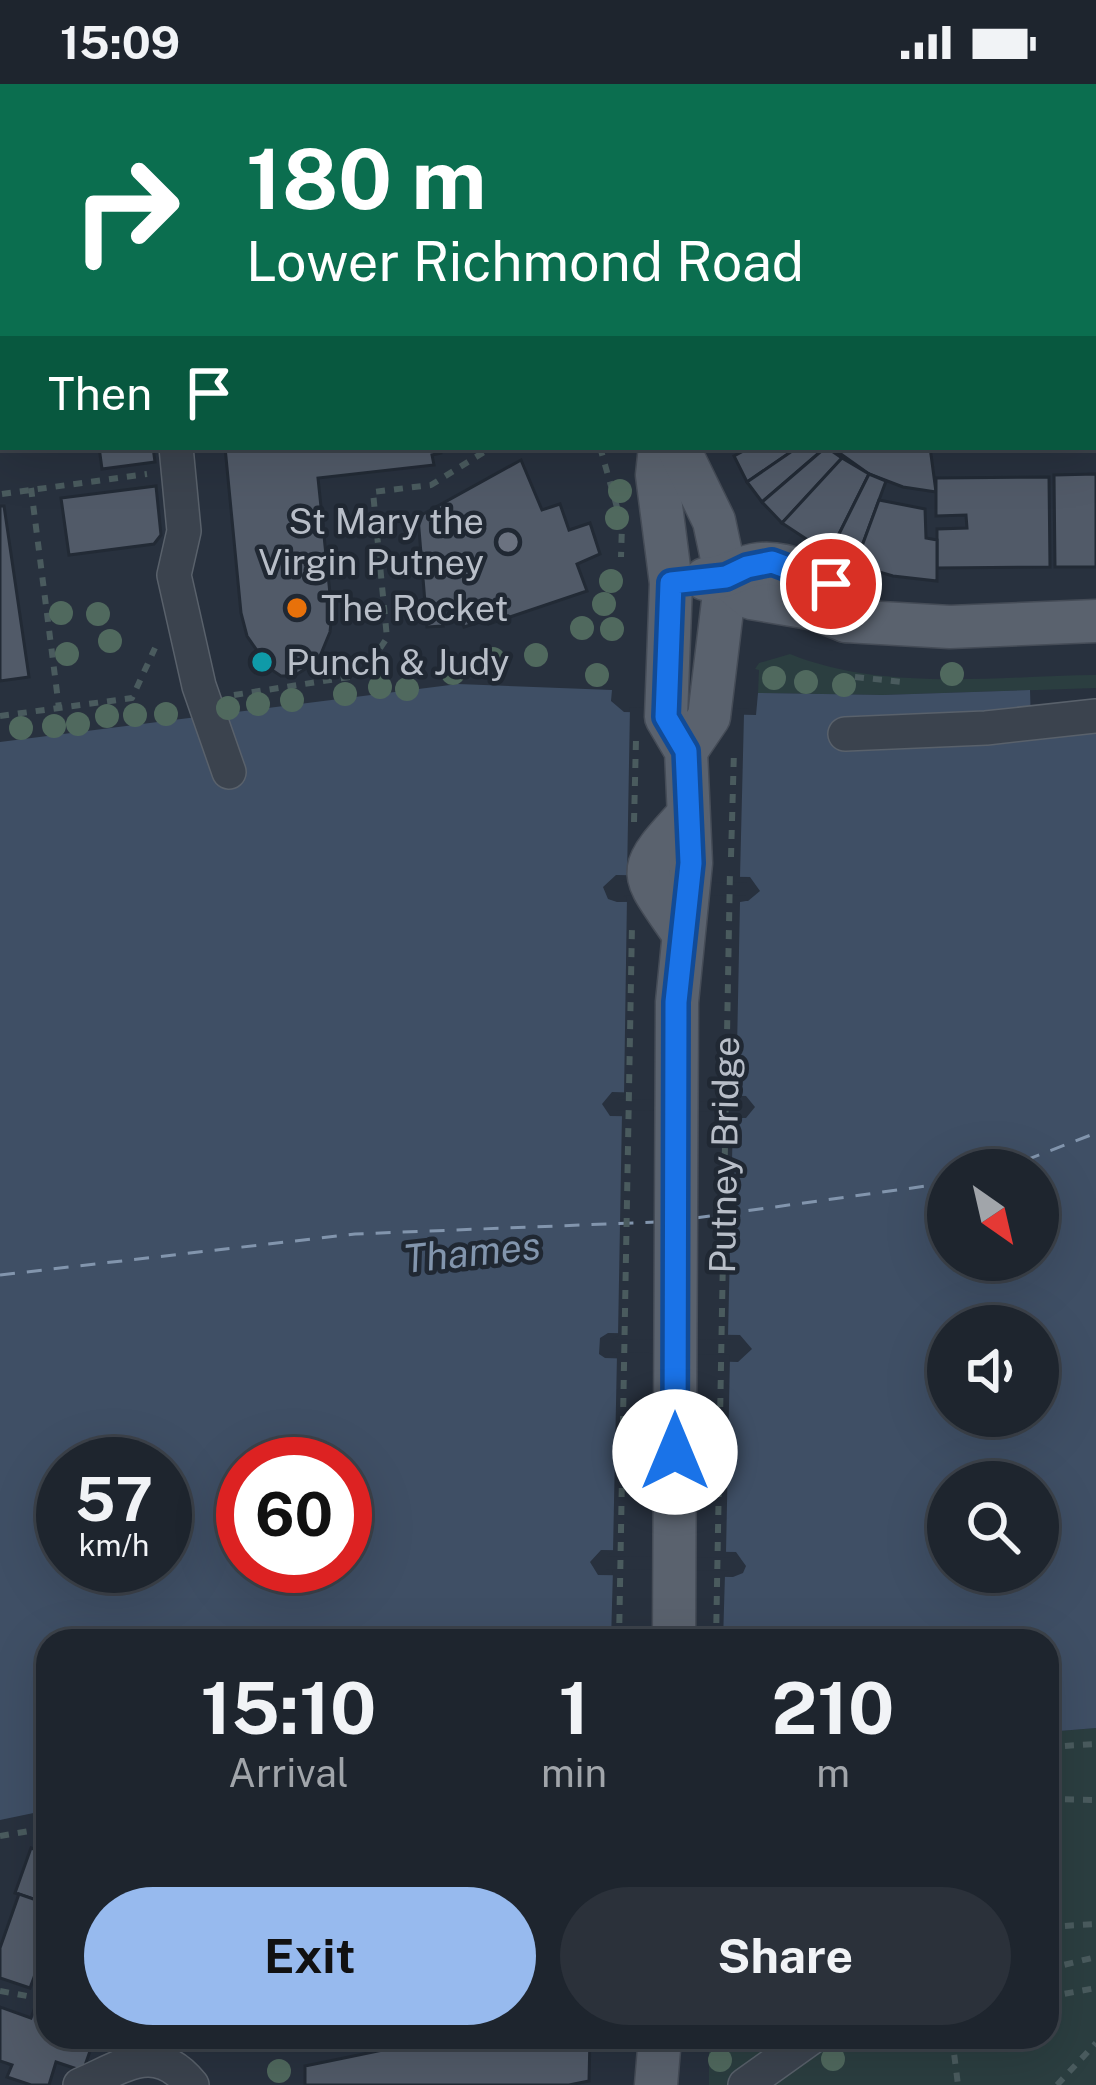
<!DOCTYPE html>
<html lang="en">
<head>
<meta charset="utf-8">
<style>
  :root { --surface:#1e252e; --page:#2b313a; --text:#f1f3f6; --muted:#a1a5aa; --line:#3c424a; --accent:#97baee }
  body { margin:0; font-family:"Public Sans",sans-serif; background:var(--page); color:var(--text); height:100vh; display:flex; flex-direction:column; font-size:45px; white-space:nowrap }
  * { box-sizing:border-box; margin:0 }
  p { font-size:39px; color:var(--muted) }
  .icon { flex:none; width:66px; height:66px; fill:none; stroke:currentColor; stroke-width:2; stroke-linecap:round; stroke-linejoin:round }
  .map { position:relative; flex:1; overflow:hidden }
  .sheet { position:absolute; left:36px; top:1545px; width:1023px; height:420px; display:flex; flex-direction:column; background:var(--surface); border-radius:36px; box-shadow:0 12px 48px #0002,0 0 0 3px var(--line) }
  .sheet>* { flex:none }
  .hud { position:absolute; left:0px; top:0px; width:1098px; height:366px; box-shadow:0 12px 48px #0002,0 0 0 3px var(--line); background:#0b6e4f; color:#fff; overflow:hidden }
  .needle { width:78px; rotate:146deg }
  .controls { position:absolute; left:927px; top:1065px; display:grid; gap:24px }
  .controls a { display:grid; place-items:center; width:132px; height:132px; border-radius:50%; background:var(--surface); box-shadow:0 12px 48px #0002,0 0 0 3px var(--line); font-size:60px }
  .speed { position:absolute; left:36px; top:1353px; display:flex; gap:24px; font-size:60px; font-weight:700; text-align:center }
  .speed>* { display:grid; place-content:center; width:156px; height:156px; border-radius:50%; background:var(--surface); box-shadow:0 12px 48px #0002,0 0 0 3px var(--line); line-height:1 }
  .speed small { font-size:30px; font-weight:400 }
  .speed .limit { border:18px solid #d22; background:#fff; color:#111 }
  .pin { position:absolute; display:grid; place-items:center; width:102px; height:102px; color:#fff; margin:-51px; border:6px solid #fff; border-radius:50%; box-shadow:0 3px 12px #0007 }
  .me { position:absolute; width:132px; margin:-66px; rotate:0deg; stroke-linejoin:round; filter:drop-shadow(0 0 9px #0008) }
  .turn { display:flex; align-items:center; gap:42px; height:252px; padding:0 48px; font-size:54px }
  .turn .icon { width:156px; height:156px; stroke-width:2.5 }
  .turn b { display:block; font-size:84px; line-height:102px }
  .then { display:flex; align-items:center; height:114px; padding:0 48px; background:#0003; gap:24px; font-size:45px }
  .eta { display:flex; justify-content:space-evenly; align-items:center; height:204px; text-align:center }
  .eta b { font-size:72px; font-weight:700; line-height:84px }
  .primary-button { display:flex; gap:24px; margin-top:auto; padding:24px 48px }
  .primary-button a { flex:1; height:138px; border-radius:72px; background:var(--accent); color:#111; font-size:48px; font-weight:700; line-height:138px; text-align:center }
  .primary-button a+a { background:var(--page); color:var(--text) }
  .status { display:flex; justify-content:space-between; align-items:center; height:84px; padding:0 60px; background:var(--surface); direction:ltr }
  .status svg { height:33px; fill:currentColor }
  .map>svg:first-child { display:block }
</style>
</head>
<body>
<div class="status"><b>15:09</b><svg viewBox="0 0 49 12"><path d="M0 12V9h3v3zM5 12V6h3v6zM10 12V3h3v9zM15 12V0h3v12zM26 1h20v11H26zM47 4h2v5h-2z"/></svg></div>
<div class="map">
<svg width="1096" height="2001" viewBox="0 0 1096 2001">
  <rect width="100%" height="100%" fill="#28313e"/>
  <g fill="#2b3e40">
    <path d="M790 570C884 608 997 592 1096 591V604L883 611 758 609 759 586 755 585 759 579Z"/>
    <path d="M1096 1644V2001H709V1953H1047V1648Z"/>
  </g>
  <path fill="#3f4f65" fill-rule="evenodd" d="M458 600 612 606 611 617 624 628 756 631 758 609 883 611 1030 606 1031 640H1096V1644L1047 1648V1557H48V1726L0 1736V658ZM616 791 750 793 760 807 748 817 617 818 608 815 603 803ZM612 1008 746 1012 755 1023 746 1034 610 1032 602 1020ZM948 1086H1038V1176H948ZM948 1242H1038V1332H948ZM608 1249 740 1251 752 1265 738 1278 605 1274 599 1270 600 1254ZM63 1380H165V1482H63ZM243 1380H345V1482H243ZM948 1398H1038V1488H948ZM601 1466 736 1468 746 1482 743 1489 733 1493 598 1491 590 1478Z"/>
  <g fill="#28313e">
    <path d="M630 623 750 625 744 630 740 793 747 794V799L621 797 627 794Z"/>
    <path d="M746 811V817L740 818 736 1013H741V1018L616 1015 624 1012 627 813 623 812Z"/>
    <path d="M616 1026 740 1028V1032L733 1033 728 1252 734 1256 611 1255 618 1252 622 1030Z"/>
    <path d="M610 1268 730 1271 726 1469 732 1474 606 1472 613 1468 617 1271Z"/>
    <path d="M606 1485 731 1487 725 1490 723 1557H611L613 1486Z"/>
  </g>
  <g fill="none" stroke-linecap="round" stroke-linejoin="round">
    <g stroke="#8295ad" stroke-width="3" stroke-dasharray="15 12" stroke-linecap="butt">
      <path d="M1000 1086 1096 1049"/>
      <path d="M695 1134 948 1099"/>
      <path d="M0 1191 355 1150 656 1138"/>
    </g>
  </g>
  <g fill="#515a68" stroke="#222a35" stroke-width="3">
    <path d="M207 0H511V3H208Z"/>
    <path d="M99 363H153L155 378 102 385Z"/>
    <path d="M225 363H441V369L432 371 434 381 318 394 332 529 330 548 318 577 294 592H281L269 584 247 552 241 529Z"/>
    <path d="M751 363H798L747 398 734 372Z"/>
    <path d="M798 363H826L762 418 747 398Z"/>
    <path d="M826 363 842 374 782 439 762 418Z"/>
    <path d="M831 363H930L936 408 903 403 869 390Z"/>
    <path d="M842 374 869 390 829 470 782 439Z"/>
    <path d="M521 376 542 426 560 420 569 446 590 439 600 470 577 480 587 507 489 540V535L464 543 457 522 440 528 443 542 427 543 418 433Z"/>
    <path d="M869 390 886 397 855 481 829 470Z"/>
    <path d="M1096 390V483H1055L1054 391Z"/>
    <path d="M1049 393 1050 483 937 484V445L967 444 966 431 936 432V394Z"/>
    <path d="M156 402 161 451 154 460 69 471 61 414Z"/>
    <path d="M879 416 925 425 926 454 937 456V497L893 492 855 481Z"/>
    <path d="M0 422H4L29 593 0 597Z"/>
    <path d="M31 1764 48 1770V1820L15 1809Z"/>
    <path d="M19 1810 48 1820V1834L36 1867 43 1869 30 1904 0 1894V1864Z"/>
    <path d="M37 1918 48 1922V1953H95L83 1987 56 1978 49 2001H31L7 1993 12 1981 0 1977V1923L31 1934Z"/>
    <path d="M446 1953H590L589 1997 569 2001H305V1982Z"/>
  </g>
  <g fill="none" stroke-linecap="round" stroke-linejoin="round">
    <defs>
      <g id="minor">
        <path d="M134 0 135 3"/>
        <path d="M774 0V3"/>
        <path d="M1095 351H1096"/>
        <path d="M176 363 184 447 174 491 199 602 229 688"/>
        <path d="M845 650 986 644 1096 632"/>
        <path d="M80 2001C125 1982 155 1956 192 2001"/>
        <path d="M745 2001 812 1953"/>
      </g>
      <g id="major">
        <path d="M559 0 564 3"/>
        <path d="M660 363 657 391 671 499 666 633 686 667 691 779 677 918 674 1557"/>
        <path d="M678 363 714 437 726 493 709 633 686 667"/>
        <path d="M726 493 751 514 816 525 846 537 950 543 1096 537"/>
        <path d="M705 495C720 494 729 490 744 484 774 472 803 488 831 500L846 537"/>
        <path d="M682 848C639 785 634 790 687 732"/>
        <path d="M656 2001 660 1953"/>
      </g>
    </defs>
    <use href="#minor" stroke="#59616b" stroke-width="36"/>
    <use href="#major" stroke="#454c57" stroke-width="45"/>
    <g stroke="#4a5b5e" stroke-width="6" stroke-dasharray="9 9" stroke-linecap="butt">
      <path d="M600 363 622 441 621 473"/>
      <path d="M31 404 59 624"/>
      <path d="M2 410 147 390"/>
      <path d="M855 593 903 598"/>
      <path d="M234 611 362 591 387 554 373 408 431 401 492 363"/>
      <path d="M0 632 132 614 155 564"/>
      <path d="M634 738 636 655"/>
      <path d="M731 773 734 666"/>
      <path d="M619 1557 632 841"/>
      <path d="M716 1557 730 786"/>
      <path d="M1047 1663 1096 1660"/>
      <path d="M1047 1715 1096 1716"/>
      <path d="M0 1752 48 1744"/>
      <path d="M1047 1843 1096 1840"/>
      <path d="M1047 1885 1096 1873"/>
      <path d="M0 1907 27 1912 39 1910 48 1898"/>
      <path d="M1047 1913 1096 1904"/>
      <path d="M278 1953 280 1959"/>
      <path d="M737 1953 750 1960"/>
      <path d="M952 1953 958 2001"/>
      <path d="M1057 2001 1096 1959"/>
    </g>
    <use href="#minor" stroke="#3b434e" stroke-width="33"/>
    <use href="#major" stroke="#5a626e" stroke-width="42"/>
  </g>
  <g fill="#50695e">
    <circle cx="620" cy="407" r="12"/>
    <circle cx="617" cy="434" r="12"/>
    <circle cx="611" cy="497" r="12"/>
    <circle cx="604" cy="520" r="12"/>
    <circle cx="61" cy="529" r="12"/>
    <circle cx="98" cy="530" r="12"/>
    <circle cx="582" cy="544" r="12"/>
    <circle cx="612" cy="545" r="12"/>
    <circle cx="110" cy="557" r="12"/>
    <circle cx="67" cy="570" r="12"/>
    <circle cx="536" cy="571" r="12"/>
    <circle cx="493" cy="575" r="12"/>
    <circle cx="453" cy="589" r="12"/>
    <circle cx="952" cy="590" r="12"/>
    <circle cx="597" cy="591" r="12"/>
    <circle cx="774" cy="594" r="12"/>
    <circle cx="806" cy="598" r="12"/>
    <circle cx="844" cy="601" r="12"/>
    <circle cx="380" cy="603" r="12"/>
    <circle cx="407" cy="605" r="12"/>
    <circle cx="345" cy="610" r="12"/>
    <circle cx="292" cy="616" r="12"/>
    <circle cx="258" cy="620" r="12"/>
    <circle cx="228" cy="624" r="12"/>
    <circle cx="166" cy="630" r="12"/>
    <circle cx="135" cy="631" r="12"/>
    <circle cx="107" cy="632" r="12"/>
    <circle cx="78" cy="640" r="12"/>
    <circle cx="54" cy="642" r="12"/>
    <circle cx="21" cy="644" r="12"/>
    <circle cx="833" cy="1975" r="12"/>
    <circle cx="720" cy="1976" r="12"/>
    <circle cx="279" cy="1987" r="12"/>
  </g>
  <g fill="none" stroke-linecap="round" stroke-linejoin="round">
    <defs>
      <path id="route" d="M675 1368 676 918 691 779 686 667 666 633 671 499 726 493 747 483 772 478 831 500"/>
    </defs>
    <use href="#route" stroke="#114b97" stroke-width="30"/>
    <use href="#route" stroke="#1a73e8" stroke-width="21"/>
  </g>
  <circle fill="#6b7280" stroke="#202833" stroke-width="4.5" cx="508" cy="458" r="12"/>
  <circle fill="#e8710a" stroke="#202833" stroke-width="4.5" cx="297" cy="524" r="12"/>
  <circle fill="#0f9aa8" stroke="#202833" stroke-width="4.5" cx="262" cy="578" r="12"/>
  <g text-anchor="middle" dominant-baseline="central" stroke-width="9" stroke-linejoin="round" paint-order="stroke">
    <g font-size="36" fill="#b8bec8" stroke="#202833" text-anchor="start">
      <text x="484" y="437" text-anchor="end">St Mary the<tspan x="484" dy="41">Virgin Putney</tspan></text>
      <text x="321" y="524">The Rocket</text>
      <text x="286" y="578">Punch &amp; Judy</text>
    </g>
    <g font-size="36" fill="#b8bec8" stroke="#202833">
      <text transform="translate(724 1071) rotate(-89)">Putney Bridge</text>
    </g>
    <g font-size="39" font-style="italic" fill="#8295ad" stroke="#202833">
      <text transform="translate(472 1168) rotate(-6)">Thames</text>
    </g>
  </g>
</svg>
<div class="controls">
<a><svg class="needle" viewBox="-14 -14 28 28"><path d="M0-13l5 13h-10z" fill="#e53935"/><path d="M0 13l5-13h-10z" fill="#a1a5aa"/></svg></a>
<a><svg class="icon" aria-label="sound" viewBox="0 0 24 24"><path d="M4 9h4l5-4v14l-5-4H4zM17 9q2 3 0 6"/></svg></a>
<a><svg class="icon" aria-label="search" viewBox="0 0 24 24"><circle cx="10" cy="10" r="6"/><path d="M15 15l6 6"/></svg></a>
</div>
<div class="speed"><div>57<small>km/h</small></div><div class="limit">60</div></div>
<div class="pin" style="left:831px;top:500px;background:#d93025"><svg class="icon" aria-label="arrive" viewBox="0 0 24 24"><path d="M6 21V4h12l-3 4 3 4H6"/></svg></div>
<svg class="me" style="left:675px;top:1368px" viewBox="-20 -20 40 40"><circle r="19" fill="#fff"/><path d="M0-13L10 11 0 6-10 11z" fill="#1a73e8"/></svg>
<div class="hud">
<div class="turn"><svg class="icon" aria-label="right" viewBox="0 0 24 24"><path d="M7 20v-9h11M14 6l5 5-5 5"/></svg><div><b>180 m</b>Lower Richmond Road</div></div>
<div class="then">Then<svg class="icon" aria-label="arrive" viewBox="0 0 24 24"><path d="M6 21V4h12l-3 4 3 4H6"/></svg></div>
</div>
<section class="sheet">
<div class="eta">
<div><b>15:10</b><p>Arrival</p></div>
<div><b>1</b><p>min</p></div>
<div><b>210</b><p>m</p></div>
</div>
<div class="primary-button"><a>Exit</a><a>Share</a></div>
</section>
</div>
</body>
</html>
